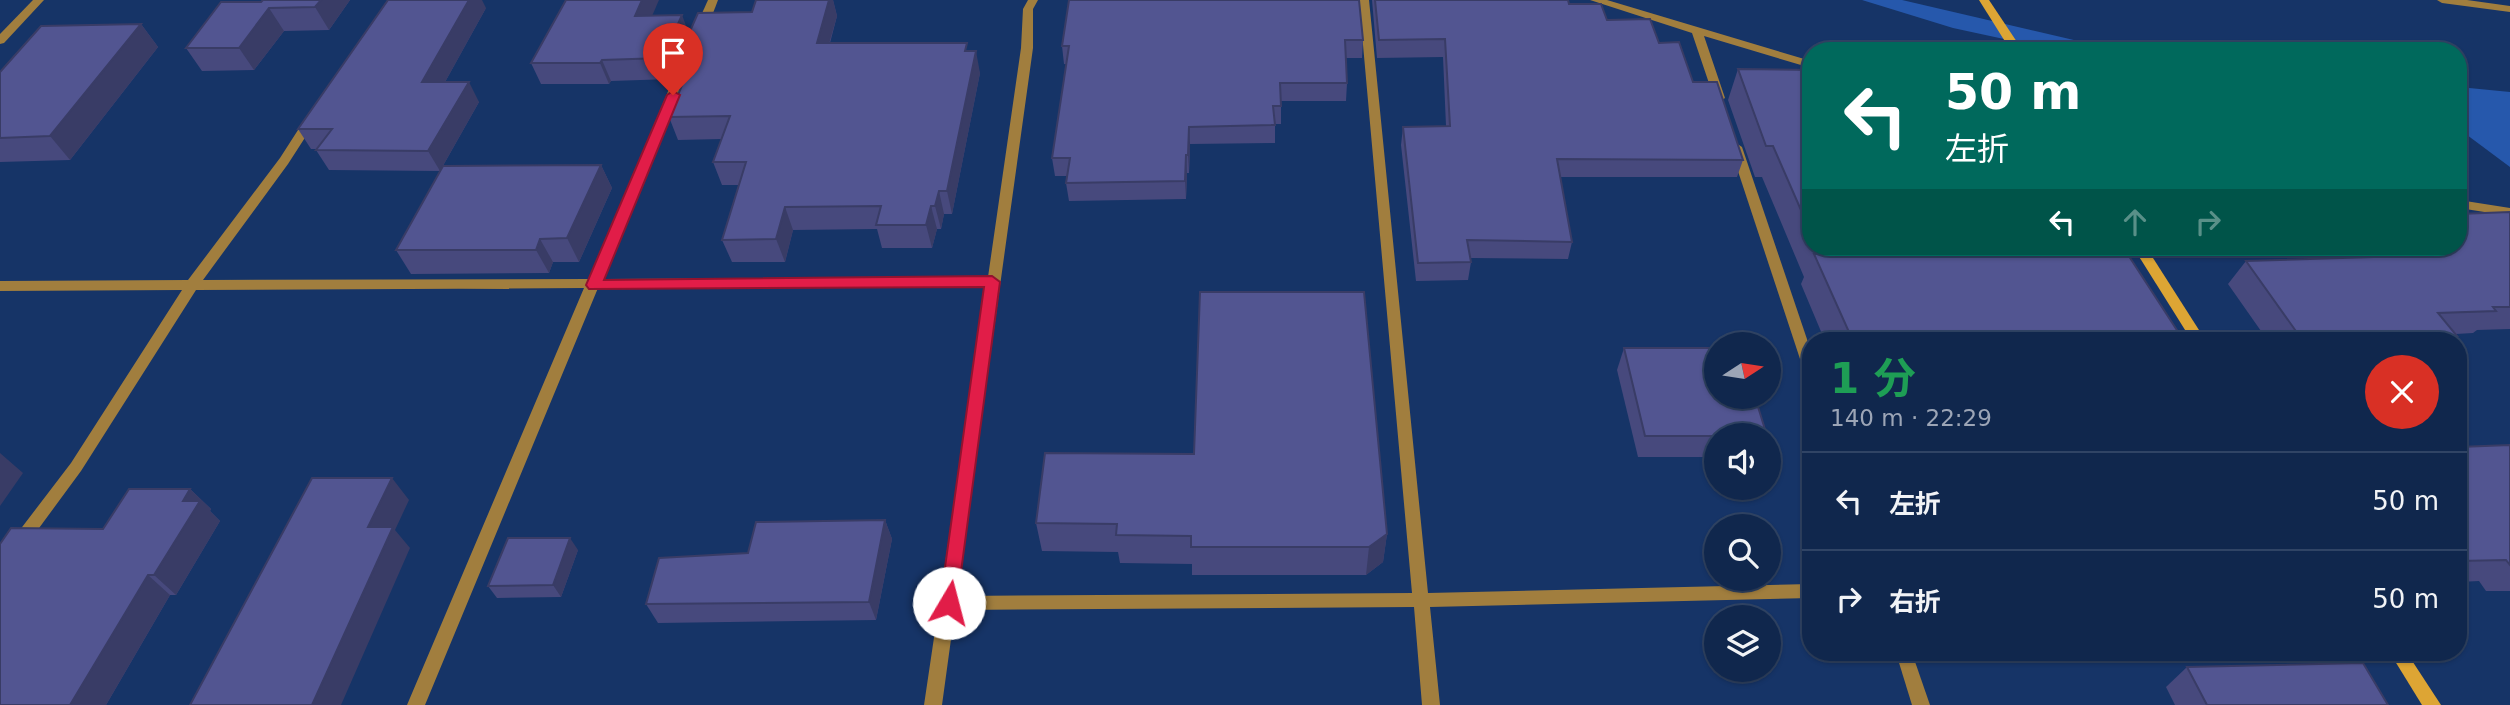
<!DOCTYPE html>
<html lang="ja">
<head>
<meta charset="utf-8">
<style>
  :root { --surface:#10274d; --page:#1e3357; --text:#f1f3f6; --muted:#9ca5b6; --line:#304465 }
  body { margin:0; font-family:"DejaVu Sans","Noto Sans JP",sans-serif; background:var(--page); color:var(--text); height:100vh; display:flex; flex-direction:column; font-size:26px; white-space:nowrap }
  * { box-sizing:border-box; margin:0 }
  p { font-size:23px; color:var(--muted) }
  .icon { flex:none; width:38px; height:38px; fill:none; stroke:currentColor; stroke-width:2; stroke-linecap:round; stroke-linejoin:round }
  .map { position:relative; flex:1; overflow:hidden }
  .panel { position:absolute; left:1802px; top:332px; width:665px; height:329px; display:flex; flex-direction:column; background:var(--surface); border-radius:28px; box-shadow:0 2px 5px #0004,0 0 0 2px var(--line) }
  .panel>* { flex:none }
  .hud { position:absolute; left:1802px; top:42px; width:665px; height:214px; border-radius:28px; box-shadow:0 2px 5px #0004,0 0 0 2px var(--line); background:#00695c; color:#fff; overflow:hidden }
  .needle { width:46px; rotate:78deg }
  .tools { position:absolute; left:1704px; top:332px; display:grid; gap:14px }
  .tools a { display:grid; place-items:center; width:77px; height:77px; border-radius:50%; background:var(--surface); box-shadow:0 2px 5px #0004,0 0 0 2px var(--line); font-size:35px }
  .pin { position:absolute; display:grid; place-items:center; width:60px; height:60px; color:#fff; margin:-72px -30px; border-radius:50% 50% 50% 0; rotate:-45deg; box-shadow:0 0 7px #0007 }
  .pin .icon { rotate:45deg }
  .me { position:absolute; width:77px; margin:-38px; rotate:8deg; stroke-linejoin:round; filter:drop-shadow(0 0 5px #0008) }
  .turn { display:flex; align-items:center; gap:24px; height:147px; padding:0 28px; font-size:32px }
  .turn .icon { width:91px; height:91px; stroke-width:2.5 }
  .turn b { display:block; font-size:49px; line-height:60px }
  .lanes { display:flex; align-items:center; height:66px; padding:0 28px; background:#0003; justify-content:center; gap:35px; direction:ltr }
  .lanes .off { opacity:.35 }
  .round { display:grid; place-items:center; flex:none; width:74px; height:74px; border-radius:37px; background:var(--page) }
  .head { display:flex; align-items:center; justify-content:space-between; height:119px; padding:0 28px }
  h1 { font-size:42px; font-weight:700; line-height:52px; color:#1e9e55 }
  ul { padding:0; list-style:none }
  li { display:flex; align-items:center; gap:21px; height:98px; padding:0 28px; border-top:2px solid var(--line) }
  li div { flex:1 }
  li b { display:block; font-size:26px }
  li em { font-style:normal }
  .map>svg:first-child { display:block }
</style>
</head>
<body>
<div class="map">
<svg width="2510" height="705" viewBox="0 0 2510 705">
  <rect width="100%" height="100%" fill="#163467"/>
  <g fill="#2658ac">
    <path d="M1862 0H1902L2121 51H2060L1953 28Z"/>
    <path d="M2459 87 2510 92V167L2459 129Z"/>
  </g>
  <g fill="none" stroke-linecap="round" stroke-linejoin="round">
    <g fill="#a17e3e" fill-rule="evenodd">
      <path d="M33 0H44L4 43 0 44V34Z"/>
      <path d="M708 0H718L707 29 701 32 697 31 695 29Z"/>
      <path d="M1028 0H1038L1033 9V48L957 596 1412 593 1359 0H1369L1428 593 1811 584V598L1430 607 1440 705H1422L1414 607 955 610 942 705H924L986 287 598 288 425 705H407L584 288 196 290 81 471 6 573 0 575V556L71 463 182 290 0 291V281L188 280 280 158 307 116 311 115 317 119 288 164 203 280 589 279 685 51 691 48 697 51 602 279 988 277 1021 48 1023 9Z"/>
      <path d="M1590 0H1607L1811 61V68L1704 36 1725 98 1719 102 1715 101 1692 33Z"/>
      <path d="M2437 0H2467L2510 6V12L2442 3Z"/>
      <path d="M1736 143 1742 147 1811 351V376L1806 375 1804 371 1730 147Z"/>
      <path d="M2459 200 2510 208V216L2459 208Z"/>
      <path d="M1896 653H1912L1930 705H1912Z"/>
    </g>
    <g fill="#dda534" fill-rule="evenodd">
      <path d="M1979 0H1989L2023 51H2011Z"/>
      <path d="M2133 247H2146L2206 341H2192Z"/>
      <path d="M2390 653H2407L2441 705H2422Z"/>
    </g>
  </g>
  <g fill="#47497d">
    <path d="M350 0 329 30 284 31 254 70 202 71 186 48 221 2Z"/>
    <path d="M756 0H833L837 16 830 43 969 51 980 73 952 214H944L941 229H937L932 248H882L877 229 793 230 785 262H732L722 240 739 185H722L713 162 722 139 678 140 669 117 686 74 680 59 671 79 611 81 609 84H541L531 63 653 16 689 34 752 12Z"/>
    <path d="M1372 0H1568L1569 4 1659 43 1693 82 1743 160 1737 177H1560L1572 242 1568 259 1471 258V262L1468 280 1416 281 1401 145 1403 127 1446 126 1443 57 1377 58Z"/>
    <path d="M486 8 445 82 479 102 440 171 329 170 316 150 317 149H311L298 129Z"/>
    <path d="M141 24 158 47 70 160 0 162V72Z"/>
    <path d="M1363 40 1362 58H1346L1347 83 1346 101H1281V124H1275V143L1190 144 1189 173H1187L1186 199 1069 201 1066 183 1067 176H1055L1052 158 1067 64H1064L1062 46Z"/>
    <path d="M1738 69 1811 70V247H2123L2184 341H1825L1801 284 1804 277 1762 177H1755L1728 100Z"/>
    <path d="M601 165 612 188 579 262H553L549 273 411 274 396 250Z"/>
    <path d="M2510 212V329L2477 330 2473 333 2456 334 2457 336 2452 341H2268L2228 284 2246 261 2397 256 2389 247H2459Z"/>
    <path d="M1624 348 1717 436V457H1638L1617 370Z"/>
    <path d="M2510 445V591H2486L2479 581 2459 582V447Z"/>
    <path d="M1045 453 1387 534 1383 562 1366 575H1192V564L1120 563 1118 552 1042 551 1036 523Z"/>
    <path d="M190 489 211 509 210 511 220 521 176 595H170L106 705H0L103 529Z"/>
    <path d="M885 520 892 539 876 620 658 623 646 604 748 553Z"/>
    <path d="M578 550 561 597 497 598 488 586Z"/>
    <path d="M2187 667 2388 705H2175L2166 687Z"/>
  </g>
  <g fill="#393c66">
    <path d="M321 0H350L329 30 315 7Z"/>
    <path d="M469 0H482L486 8 434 102 422 82Z"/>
    <path d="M642 0H659L643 37 635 16Z"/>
    <path d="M829 0H833L837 16 823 65 817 43Z"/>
    <path d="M269 8 284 31 254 70 239 48Z"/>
    <path d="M682 15 690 36 679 56 680 59 671 79 663 58Z"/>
    <path d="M141 24 158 47 70 160 50 136Z"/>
    <path d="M976 51 980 73 952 214 947 191Z"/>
    <path d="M602 60 611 81 609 84 600 63Z"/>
    <path d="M469 82 479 102 440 171 428 151Z"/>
    <path d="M1189 127 1190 144 1189 173 1188 155Z"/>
    <path d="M1186 155 1187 173 1186 199 1185 181Z"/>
    <path d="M601 165 612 188 579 262 567 238Z"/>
    <path d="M939 191 944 214 941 229 935 206Z"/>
    <path d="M931 206 937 229 932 248 926 225Z"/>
    <path d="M785 207 793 230 785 262 776 239Z"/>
    <path d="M540 239 553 262 549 273 536 250Z"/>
    <path d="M0 453 23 473 0 506Z"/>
    <path d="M392 478 409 500 395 530 410 548 341 705H312L368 527Z"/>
    <path d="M190 489 211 509 210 511 220 521 176 595 154 575 183 501Z"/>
    <path d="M885 520 892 539 876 620 869 602Z"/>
    <path d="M1387 534 1383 562 1366 575 1369 547Z"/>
    <path d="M570 538 578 550 561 597 553 585Z"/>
    <path d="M148 575 170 595 106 705H70Z"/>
  </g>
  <g fill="#525591" stroke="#393c66" stroke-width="2">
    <path d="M263 0H321L315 7 269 8 239 48H186L221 2H261Z"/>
    <path d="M388 0H469L422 82H469L428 151 316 150 332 129H298Z"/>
    <path d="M566 0H642L635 16 682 15 663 58 602 60 600 63H531Z"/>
    <path d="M756 0H829L817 43H967L965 51H976L947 191H939L935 206H931L926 225H876L881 206 785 207 776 239 722 240 746 162H713L730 116 669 117 694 56H679L698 13 752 12Z"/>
    <path d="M1069 0H1359L1363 40H1345L1347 83H1280L1281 106H1273L1275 125 1189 127 1188 155H1186L1185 181 1066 183 1070 158H1052L1069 46H1062Z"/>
    <path d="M1375 0H1568L1569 4H1601L1607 20 1650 19 1659 43 1679 42 1693 82H1717L1743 160 1557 159 1572 242 1467 240 1471 262 1418 263 1403 127 1450 126 1445 39 1379 40Z"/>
    <path d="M141 24 50 136 0 138V72L41 26Z"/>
    <path d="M1738 69 1811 70V233L1773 146H1766Z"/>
    <path d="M601 165 567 238 540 239 536 250H396L443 166Z"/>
    <path d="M2510 212V307H2493L2496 311 2438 313 2457 336 2303 341 2246 261 2435 255 2428 247H2459V214Z"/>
    <path d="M1817 247H2123L2184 341H1853L1814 254H1821Z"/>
    <path d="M1200 292H1364L1387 534 1369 547H1191V536L1116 535 1117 524 1036 523 1045 453 1194 454Z"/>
    <path d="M1624 348H1717V397H1755L1767 436H1645Z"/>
    <path d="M2510 445V565L2506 560 2459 561V447Z"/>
    <path d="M312 478H392L368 527H393L312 705H190Z"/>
    <path d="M129 489H190L183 501H200L154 575H148L70 705H0V544L11 528 103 529Z"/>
    <path d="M885 520 869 602 646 604 659 558 748 553 756 522Z"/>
    <path d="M508 538H570L553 585 488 586Z"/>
    <path d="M2363 663 2388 705H2207L2187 667Z"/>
  </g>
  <path fill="#e11d48" stroke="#92132f" stroke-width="2" d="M673 91 680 95 604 280 992 276 1000 282 956 609 949 611 943 609 940 603 984 287 589 289 586 285 667 95Z"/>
</svg>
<div class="tools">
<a><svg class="needle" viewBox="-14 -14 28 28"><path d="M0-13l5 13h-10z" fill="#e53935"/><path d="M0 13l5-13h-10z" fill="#9ca5b6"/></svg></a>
<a><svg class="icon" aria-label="sound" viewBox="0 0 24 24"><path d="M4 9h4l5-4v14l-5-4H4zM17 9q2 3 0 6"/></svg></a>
<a><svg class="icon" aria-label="search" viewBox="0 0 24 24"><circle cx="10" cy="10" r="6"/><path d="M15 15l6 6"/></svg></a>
<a><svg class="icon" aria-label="layers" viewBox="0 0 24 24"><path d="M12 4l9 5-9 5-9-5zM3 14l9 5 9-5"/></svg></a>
</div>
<div class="pin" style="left:673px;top:95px;background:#d93025"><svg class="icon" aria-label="arrive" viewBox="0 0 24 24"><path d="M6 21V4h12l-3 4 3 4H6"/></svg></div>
<svg class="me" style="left:949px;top:603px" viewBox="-20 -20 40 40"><circle r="19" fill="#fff"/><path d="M0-13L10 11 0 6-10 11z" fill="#e11d48"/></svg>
<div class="hud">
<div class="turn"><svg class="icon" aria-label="left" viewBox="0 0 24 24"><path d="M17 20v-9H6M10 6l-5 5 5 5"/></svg><div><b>50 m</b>左折</div></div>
<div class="lanes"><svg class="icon" aria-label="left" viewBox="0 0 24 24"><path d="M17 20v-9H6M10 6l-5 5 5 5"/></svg><svg class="icon off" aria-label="ahead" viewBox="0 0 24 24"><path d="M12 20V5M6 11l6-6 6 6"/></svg><svg class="icon off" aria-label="right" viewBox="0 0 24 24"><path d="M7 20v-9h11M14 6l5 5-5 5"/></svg></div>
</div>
<section class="panel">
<div class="head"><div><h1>1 分</h1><p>140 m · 22:29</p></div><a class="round" style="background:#d93025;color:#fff"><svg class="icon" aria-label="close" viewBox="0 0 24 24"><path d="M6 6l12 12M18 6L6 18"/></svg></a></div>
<ul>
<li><svg class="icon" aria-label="left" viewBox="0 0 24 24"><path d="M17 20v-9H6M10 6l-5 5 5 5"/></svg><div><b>左折</b></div><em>50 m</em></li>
<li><svg class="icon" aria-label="right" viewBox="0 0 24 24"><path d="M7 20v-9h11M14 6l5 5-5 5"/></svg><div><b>右折</b></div><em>50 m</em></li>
</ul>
</section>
</div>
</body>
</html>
